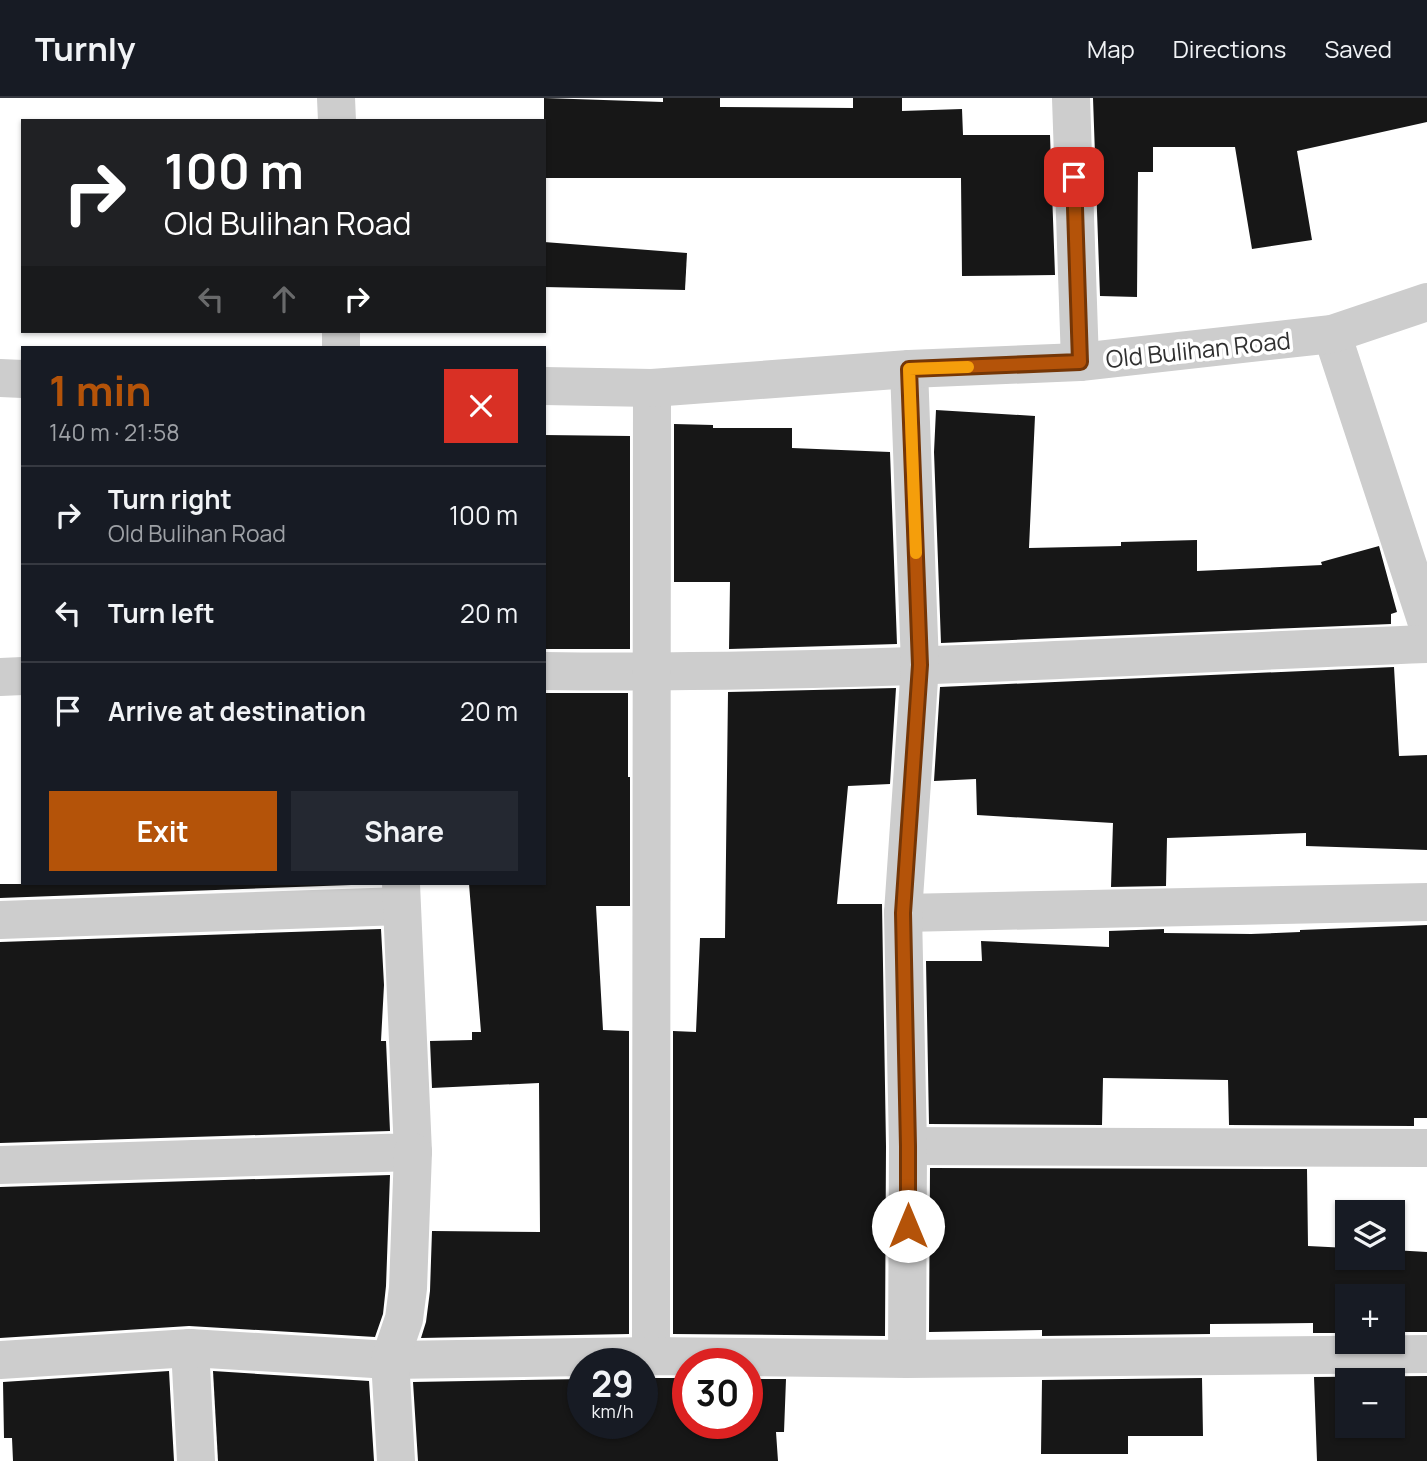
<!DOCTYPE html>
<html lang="en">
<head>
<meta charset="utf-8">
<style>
  :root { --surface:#171b24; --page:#242831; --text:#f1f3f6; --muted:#9ea1a6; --line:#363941; --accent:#b45309 }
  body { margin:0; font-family:Manrope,sans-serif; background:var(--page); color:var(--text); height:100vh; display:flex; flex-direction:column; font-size:26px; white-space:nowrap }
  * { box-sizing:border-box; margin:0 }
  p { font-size:23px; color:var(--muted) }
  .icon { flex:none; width:38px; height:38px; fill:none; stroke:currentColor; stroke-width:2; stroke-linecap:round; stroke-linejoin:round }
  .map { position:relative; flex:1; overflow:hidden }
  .side { position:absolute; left:21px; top:248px; width:525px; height:539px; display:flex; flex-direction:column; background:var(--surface); border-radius:0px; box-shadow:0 2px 5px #0004 }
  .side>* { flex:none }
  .guide { position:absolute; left:21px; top:21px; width:525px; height:214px; border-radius:0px; box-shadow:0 2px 5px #0004; background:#202124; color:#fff; overflow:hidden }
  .fabs { position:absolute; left:1335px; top:1102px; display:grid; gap:14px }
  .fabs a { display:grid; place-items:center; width:70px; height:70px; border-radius:0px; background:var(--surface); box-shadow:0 2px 5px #0004; font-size:35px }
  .speed { position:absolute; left:567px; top:1250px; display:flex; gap:14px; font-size:35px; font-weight:700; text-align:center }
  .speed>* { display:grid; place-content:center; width:91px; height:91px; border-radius:50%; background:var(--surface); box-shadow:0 2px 5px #0004; line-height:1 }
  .speed small { font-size:18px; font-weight:400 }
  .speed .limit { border:10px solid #d22; background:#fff; color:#111 }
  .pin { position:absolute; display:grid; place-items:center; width:60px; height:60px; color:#fff; margin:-30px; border-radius:14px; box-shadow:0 4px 10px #0006 }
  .me { position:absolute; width:77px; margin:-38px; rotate:0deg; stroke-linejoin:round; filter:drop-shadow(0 0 5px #0008) }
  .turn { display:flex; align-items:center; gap:24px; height:147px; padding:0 28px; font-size:32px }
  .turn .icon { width:91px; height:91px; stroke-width:2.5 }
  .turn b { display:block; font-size:49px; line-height:60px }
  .lanes { display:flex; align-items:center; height:66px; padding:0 28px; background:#0003; justify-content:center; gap:35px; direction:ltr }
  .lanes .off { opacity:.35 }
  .round { display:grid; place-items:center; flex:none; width:74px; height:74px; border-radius:0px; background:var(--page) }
  .summary { display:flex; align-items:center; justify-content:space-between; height:119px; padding:0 28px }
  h1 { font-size:42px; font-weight:700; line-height:52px; color:var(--accent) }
  .primary-button { display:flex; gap:14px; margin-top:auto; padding:14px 28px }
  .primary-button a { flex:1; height:80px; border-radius:0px; background:var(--accent); color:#fff; font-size:28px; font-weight:700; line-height:80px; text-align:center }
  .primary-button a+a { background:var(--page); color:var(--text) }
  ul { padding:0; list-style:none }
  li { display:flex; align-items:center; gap:21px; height:98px; padding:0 28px; border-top:2px solid var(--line) }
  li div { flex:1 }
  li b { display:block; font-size:26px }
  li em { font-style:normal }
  header { display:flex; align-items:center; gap:42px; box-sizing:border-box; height:98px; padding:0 35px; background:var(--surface); border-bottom:2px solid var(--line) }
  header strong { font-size:33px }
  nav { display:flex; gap:38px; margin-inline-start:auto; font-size:24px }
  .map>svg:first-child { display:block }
</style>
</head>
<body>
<header>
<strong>Turnly</strong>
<nav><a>Map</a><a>Directions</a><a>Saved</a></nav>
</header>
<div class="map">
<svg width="1427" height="1363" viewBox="0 0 1427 1363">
  <rect width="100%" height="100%" fill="#fff"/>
  <g fill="#171717" fill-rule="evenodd">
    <path d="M544 0 663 4V0H720V9L853 10V0H902V13L962 11 963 37H1050L1055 177 962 178 961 80H544Z"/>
    <path d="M1093 0H1427V24L1297 53 1312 142 1252 151 1235 49H1153V74H1138L1137 199 1100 198Z"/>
    <path d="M544 144 687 155 685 192 544 189Z"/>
    <path d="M936 312 1035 318 1029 450 1121 448V444L1197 442V473L1322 467 1321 464 1379 448 1397 514 1391 516V526L941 545 934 354Z"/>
    <path d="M674 326 713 327V330H792V350L890 354 897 546 729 551 730 484H674Z"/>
    <path d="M544 337 630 338V551H544Z"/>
    <path d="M1394 569 1399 658 1427 657V752L1306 748V735L1167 740 1166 788 1111 789 1113 725 977 717 976 681 934 683 940 589Z"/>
    <path d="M896 590 890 686 848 688 837 806H882L886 1048 885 1238 673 1236V933L696 934 700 840H725L728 594Z"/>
    <path d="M544 595H628V679H630V808H596L603 932 629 933V1236L421 1240 426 1224 430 1193 432 1133 540 1134 539 985 432 990 430 943 472 942V934H481L469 786H544Z"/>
    <path d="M0 786H379L0 800Z"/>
    <path d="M1427 827V1020H1414V1028L1229 1027 1228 982 1103 980 1102 1027 929 1026 926 863H982L981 843 1109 849V833L1164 831V835L1251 836 1300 834V832Z"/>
    <path d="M381 831 384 887 381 943H386L390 1033 0 1045V844Z"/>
    <path d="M930 1070 1307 1071 1308 1148 1348 1150V1160H1393V1152L1427 1154V1234H1393V1199H1348V1235H1313V1225L1210 1226V1236L1042 1238V1232L929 1234Z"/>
    <path d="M390 1077 386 1188 383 1216 375 1239 189 1228 0 1240V1089Z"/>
    <path d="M169 1273 174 1363H13L12 1340H4L3 1284Z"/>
    <path d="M213 1273 369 1283 374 1363H218Z"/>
    <path d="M1427 1278V1363H1317L1314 1279ZM1348 1283H1393V1328H1348Z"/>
    <path d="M642 1280H688V1325H747V1281H786L784 1334H776L778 1363H418L413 1284 583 1281V1325H642Z"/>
    <path d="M1202 1280 1203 1338H1128V1356H1041L1042 1282Z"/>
  </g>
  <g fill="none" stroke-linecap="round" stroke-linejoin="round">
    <g stroke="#cdcdcd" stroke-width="38">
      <path d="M336 0 337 23"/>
      <path d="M1071 0 1080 264"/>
      <path d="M341 233V250"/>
      <path d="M1332 236 1427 525"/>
      <path d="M544 573C839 577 1133 557 1427 546"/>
      <path d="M0 579 23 578"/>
      <path d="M903 815 1427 804"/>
      <path d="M0 822 401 808"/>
      <path d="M908 1048 1427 1050"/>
      <path d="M0 1067 413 1054 401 786"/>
      <path d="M190 1250 196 1363"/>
      <path d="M651 1258 652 290"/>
      <path d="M907 1261 908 1048 903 815 920 567 909 271"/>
      <path d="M0 1262 190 1250 390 1262 651 1258 907 1261 1427 1256"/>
      <path d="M396 1363 390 1262 404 1221 408 1190 413 1054"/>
    </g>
    <g stroke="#cdcdcd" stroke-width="38">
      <path d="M0 280 23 281"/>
      <path d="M544 288 652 290 909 271 1080 264 1332 236 1427 204"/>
    </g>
  </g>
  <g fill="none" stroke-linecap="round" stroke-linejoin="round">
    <defs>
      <path id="route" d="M908 1128V1048L903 815 920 567 909 271 1080 264 1074 79"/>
    </defs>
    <use href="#route" stroke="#753606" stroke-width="18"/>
    <use href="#route" stroke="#b45309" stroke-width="12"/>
    <path stroke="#f59e0b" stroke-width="12" d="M916 455 909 271 968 269"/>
  </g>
  <g text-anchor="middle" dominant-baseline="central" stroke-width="7" stroke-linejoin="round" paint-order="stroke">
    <g font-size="24" fill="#303030" stroke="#fff">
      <text transform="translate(1198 251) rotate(-6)">Old Bulihan Road</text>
    </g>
  </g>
</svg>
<div class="fabs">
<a><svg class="icon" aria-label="layers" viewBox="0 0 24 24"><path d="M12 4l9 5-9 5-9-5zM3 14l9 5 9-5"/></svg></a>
<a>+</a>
<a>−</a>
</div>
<div class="speed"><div>29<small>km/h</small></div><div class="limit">30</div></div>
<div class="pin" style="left:1074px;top:79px;background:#d93025"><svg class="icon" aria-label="arrive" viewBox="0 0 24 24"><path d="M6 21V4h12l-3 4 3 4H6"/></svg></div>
<svg class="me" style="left:908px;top:1128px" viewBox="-20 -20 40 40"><circle r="19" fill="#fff"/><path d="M0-13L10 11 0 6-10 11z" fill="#b45309"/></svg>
<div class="guide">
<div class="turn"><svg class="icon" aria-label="right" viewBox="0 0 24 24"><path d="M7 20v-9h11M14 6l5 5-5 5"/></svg><div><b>100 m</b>Old Bulihan Road</div></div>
<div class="lanes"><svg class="icon off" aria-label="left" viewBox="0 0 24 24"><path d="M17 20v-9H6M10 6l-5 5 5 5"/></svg><svg class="icon off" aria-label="ahead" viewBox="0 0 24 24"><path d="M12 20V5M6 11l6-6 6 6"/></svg><svg class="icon" aria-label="right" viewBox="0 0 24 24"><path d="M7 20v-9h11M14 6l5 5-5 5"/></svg></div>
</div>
<section class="side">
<div class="summary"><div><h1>1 min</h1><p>140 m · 21:58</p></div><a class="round" style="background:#d93025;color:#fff"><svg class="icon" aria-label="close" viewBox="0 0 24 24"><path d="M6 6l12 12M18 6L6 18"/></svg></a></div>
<ul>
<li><svg class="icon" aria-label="right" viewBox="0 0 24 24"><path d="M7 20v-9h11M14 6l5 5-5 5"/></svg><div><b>Turn right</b><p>Old Bulihan Road</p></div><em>100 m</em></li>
<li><svg class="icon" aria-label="left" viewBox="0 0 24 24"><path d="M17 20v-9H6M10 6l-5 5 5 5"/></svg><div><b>Turn left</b></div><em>20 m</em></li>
<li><svg class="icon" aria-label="arrive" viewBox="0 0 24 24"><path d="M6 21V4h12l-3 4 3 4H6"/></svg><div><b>Arrive at destination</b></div><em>20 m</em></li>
</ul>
<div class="primary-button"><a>Exit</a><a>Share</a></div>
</section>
</div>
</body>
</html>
